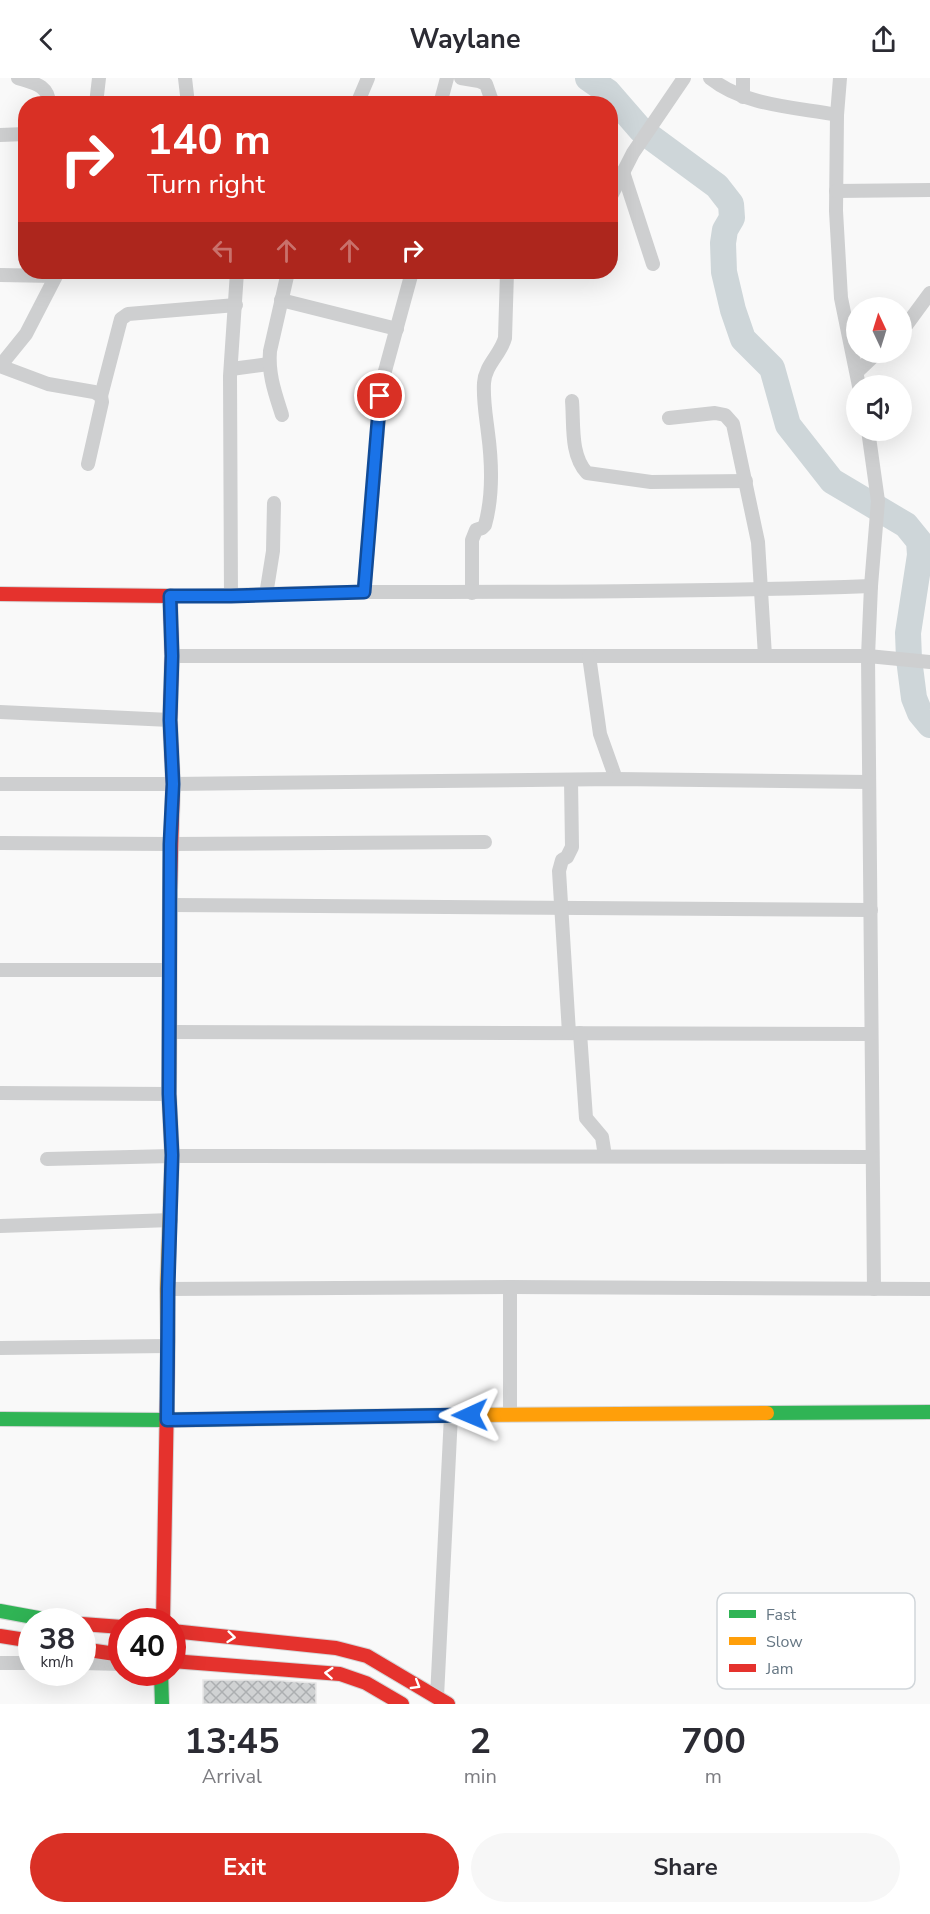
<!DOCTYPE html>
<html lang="en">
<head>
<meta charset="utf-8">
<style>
  :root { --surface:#fff; --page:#f7f7f7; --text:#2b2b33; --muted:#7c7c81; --accent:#d93025 }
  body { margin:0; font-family:"Nunito Sans",sans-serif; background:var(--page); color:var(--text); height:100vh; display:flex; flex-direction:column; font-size:22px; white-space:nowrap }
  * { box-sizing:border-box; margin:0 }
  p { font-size:20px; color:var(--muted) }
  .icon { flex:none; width:33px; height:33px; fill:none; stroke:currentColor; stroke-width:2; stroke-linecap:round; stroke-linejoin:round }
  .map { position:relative; height:1626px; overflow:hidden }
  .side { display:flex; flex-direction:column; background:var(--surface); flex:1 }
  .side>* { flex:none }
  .top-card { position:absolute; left:18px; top:18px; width:600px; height:183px; border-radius:24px; box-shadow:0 6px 24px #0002; background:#d93025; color:#fff; overflow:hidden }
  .needle { width:39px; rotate:356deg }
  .tools { position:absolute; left:846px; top:219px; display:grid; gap:12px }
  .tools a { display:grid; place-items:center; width:66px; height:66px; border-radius:50%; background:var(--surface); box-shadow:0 6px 24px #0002; font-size:30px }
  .speed { position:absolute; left:18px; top:1530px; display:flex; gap:12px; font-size:30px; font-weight:700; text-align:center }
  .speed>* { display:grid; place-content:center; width:78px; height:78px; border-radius:50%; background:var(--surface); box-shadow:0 6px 24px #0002; line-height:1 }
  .speed small { font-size:15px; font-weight:400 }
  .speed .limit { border:9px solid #d22; background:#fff; color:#111 }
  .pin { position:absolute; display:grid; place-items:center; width:51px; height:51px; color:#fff; margin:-26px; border:3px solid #fff; border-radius:50%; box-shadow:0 2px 6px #0007 }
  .me { position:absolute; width:66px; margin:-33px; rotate:269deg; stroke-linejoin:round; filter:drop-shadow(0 0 4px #0008) }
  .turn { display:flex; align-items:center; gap:21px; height:126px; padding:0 30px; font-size:27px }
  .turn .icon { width:78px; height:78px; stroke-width:2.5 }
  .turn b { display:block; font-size:42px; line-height:51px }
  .lanes { display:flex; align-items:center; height:57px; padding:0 30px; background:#0003; justify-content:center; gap:30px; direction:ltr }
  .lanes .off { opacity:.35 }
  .eta { display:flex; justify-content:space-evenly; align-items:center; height:102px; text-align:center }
  .eta b { font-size:36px; font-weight:700; line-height:42px }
  .cta { display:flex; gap:12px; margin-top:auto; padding:12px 30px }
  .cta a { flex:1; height:69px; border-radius:36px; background:var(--accent); color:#fff; font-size:24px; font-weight:700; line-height:69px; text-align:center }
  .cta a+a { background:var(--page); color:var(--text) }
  header { display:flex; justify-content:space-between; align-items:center; height:78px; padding:0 30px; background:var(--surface); font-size:27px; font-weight:700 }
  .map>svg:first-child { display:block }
</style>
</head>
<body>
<header><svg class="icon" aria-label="back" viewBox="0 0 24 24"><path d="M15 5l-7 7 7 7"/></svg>Waylane<svg class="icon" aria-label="share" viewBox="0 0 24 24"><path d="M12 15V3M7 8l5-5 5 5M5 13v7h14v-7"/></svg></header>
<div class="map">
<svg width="930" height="1626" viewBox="0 0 930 1626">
  <defs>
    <pattern id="building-cross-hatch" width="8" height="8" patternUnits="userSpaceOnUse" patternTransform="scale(1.5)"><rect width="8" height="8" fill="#d0d2d3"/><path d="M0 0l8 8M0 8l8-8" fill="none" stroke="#acafb1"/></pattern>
  </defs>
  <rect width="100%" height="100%" fill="#f9f9f9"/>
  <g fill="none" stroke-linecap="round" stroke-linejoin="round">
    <path stroke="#ced6d9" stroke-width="26" d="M588 0 608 14 641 52 717 108 731 126 732 140 725 152 723 165 724 194 733 232 743 261 772 290 788 347 832 403 906 447 919 463 920 477 908 555 909 581 914 620 920 635 930 647"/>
  </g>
  <path fill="url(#building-cross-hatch)" stroke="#e8e8e8" stroke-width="1.5" d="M203 1602H271L316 1605V1626H203Z"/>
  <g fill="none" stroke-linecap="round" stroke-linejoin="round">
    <defs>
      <g id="fast">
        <path d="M767 1335 930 1334"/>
        <path d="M0 1341 167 1342 471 1337"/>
        <path d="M0 1533 60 1544"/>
        <path d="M161 1594 162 1626"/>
      </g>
      <g id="slow">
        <path d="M168 1262 167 1211 172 1078 169 1016 170 812"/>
        <path d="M471 1337 767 1335"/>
      </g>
      <g id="jam">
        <path d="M0 516 170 518 172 578 170 642 173 706 170 812"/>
        <path d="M163 1544 168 1262"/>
        <path d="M82 1546 122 1549"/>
        <path d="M172 1553 336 1570 367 1578 448 1626"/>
        <path d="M0 1558 32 1563"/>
        <path d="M82 1571 122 1577"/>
        <path d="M172 1583 340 1596 366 1605 402 1626"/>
      </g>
    </defs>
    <use href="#fast" stroke="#d5d6d7" stroke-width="16"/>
    <use href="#slow" stroke="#d5d6d7" stroke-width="16"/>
    <use href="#jam" stroke="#d5d6d7" stroke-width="16"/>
    <g stroke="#cecfd0" stroke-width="14">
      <path d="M18 0C33 5 49 7 49 26"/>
      <path d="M185 0 188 26"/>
      <path d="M461 0 479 3 486 6 493 26"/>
      <path d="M710 0C745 28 795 29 837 37"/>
      <path d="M743 0V19"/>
      <path d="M840 0 837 37 836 133 841 220 859 308"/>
      <path d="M96 26 99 0"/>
      <path d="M357 26 368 0"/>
      <path d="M440 26 447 0"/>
      <path d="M0 57 26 56"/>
      <path d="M623 94 653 186"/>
      <path d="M836 113 930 112"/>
      <path d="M610 120 633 75 684 0"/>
      <path d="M0 197 55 198"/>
      <path d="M281 222 397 251"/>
      <path d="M902 253 930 215"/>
      <path d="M0 288 48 306 94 314 101 318 102 324 88 386"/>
      <path d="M0 288 26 256 58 194"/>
      <path d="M231 291 269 286"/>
      <path d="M857 294 878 274"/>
      <path d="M101 318 121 241 128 236 236 227"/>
      <path d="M572 323C574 346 570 377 587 395L651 404 746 403"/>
      <path d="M282 337C275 315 268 296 270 273L288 194"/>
      <path d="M669 340 715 335 725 337 733 346 758 464 765 578"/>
      <path d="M868 352 878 423 871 508 868 578 874 1211"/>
      <path d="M364 514 382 304 412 194"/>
      <path d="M472 515V462L476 452 482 450 485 447C493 418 492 385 488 355 486 338 483 322 484 305 485 287 501 276 505 260L507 194"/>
      <path d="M266 517 273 473 274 425"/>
      <path d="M170 518C235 518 301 514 366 514 534 514 703 514 871 508"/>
      <path d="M231 518 230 298 237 194"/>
      <path d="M172 578H868L930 584"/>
      <path d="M589 578 600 656 616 701"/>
      <path d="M0 634 170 642"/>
      <path d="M0 706H173L616 701 869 704"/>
      <path d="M0 765 170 766 485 764"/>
      <path d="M170 827 871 832"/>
      <path d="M0 892H170"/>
      <path d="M170 954 871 956"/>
      <path d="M569 955 559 793 562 782 567 779 572 769 571 702"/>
      <path d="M580 955 586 1040 602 1059 605 1078"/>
      <path d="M0 1015 169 1016"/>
      <path d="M47 1081 172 1078 872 1079"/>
      <path d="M0 1148 171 1142"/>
      <path d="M510 1209V1336"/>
      <path d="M167 1211 510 1209 930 1211"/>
      <path d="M0 1270 168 1268"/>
      <path d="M0 1585H32"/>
      <path d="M82 1585 122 1586"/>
      <path d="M437 1619 451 1337"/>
    </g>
    <use href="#fast" stroke="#30b455" stroke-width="14"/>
    <use href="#slow" stroke="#ff9f0a" stroke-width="14"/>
    <use href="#jam" stroke="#e5322d" stroke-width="14"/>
  </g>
  <defs><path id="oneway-chevron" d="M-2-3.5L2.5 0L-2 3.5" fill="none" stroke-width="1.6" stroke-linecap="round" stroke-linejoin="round" transform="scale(1.5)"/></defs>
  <g stroke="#fff">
    <use href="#oneway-chevron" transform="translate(231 1559) rotate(6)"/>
    <use href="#oneway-chevron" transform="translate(329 1595) rotate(-176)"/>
    <use href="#oneway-chevron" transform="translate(416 1607) rotate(31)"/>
  </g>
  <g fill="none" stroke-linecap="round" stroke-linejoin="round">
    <defs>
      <path id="route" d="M380 318 364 514 231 518H170L172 578 170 642 173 706 170 766 169 1016 172 1077 168 1211 167 1342 470 1337"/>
    </defs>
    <use href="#route" stroke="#114b97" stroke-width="15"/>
    <use href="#route" stroke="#1a73e8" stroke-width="10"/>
  </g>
  <rect x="717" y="1515" width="198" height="96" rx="9" fill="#fff" stroke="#d1d6da" stroke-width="1.5"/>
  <rect x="729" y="1532" width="27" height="8" fill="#30b455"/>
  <rect x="729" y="1559" width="27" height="8" fill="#ff9f0a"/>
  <rect x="729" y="1586" width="27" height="8" fill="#e5322d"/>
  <g font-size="16" fill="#657683">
    <text x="766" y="1542">Fast</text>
    <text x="766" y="1569">Slow</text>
    <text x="766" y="1596">Jam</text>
  </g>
</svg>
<div class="tools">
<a><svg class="needle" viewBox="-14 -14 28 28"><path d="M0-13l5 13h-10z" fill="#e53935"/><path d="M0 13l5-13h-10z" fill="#7c7c81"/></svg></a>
<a><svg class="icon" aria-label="sound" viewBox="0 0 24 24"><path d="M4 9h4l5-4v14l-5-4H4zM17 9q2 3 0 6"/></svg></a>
</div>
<div class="speed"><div>38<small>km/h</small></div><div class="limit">40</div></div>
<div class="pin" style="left:380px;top:318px;background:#d93025"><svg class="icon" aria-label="arrive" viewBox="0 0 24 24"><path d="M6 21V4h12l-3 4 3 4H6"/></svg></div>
<svg class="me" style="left:470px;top:1337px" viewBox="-20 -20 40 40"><path d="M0-17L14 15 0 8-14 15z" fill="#1a73e8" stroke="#fff" stroke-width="4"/></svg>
<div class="top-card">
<div class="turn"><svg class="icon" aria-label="right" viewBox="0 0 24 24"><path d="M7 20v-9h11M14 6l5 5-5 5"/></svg><div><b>140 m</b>Turn right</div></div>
<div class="lanes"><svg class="icon off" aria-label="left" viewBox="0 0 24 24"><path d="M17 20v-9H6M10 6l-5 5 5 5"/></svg><svg class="icon off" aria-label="ahead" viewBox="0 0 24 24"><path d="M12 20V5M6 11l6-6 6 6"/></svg><svg class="icon off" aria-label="ahead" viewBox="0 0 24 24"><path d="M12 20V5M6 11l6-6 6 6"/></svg><svg class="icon" aria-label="right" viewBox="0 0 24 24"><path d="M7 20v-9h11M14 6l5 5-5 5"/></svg></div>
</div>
</div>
<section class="side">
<div class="eta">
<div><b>13:45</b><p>Arrival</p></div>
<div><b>2</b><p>min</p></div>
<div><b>700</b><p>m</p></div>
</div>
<div class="cta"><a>Exit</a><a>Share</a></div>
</section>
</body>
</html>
